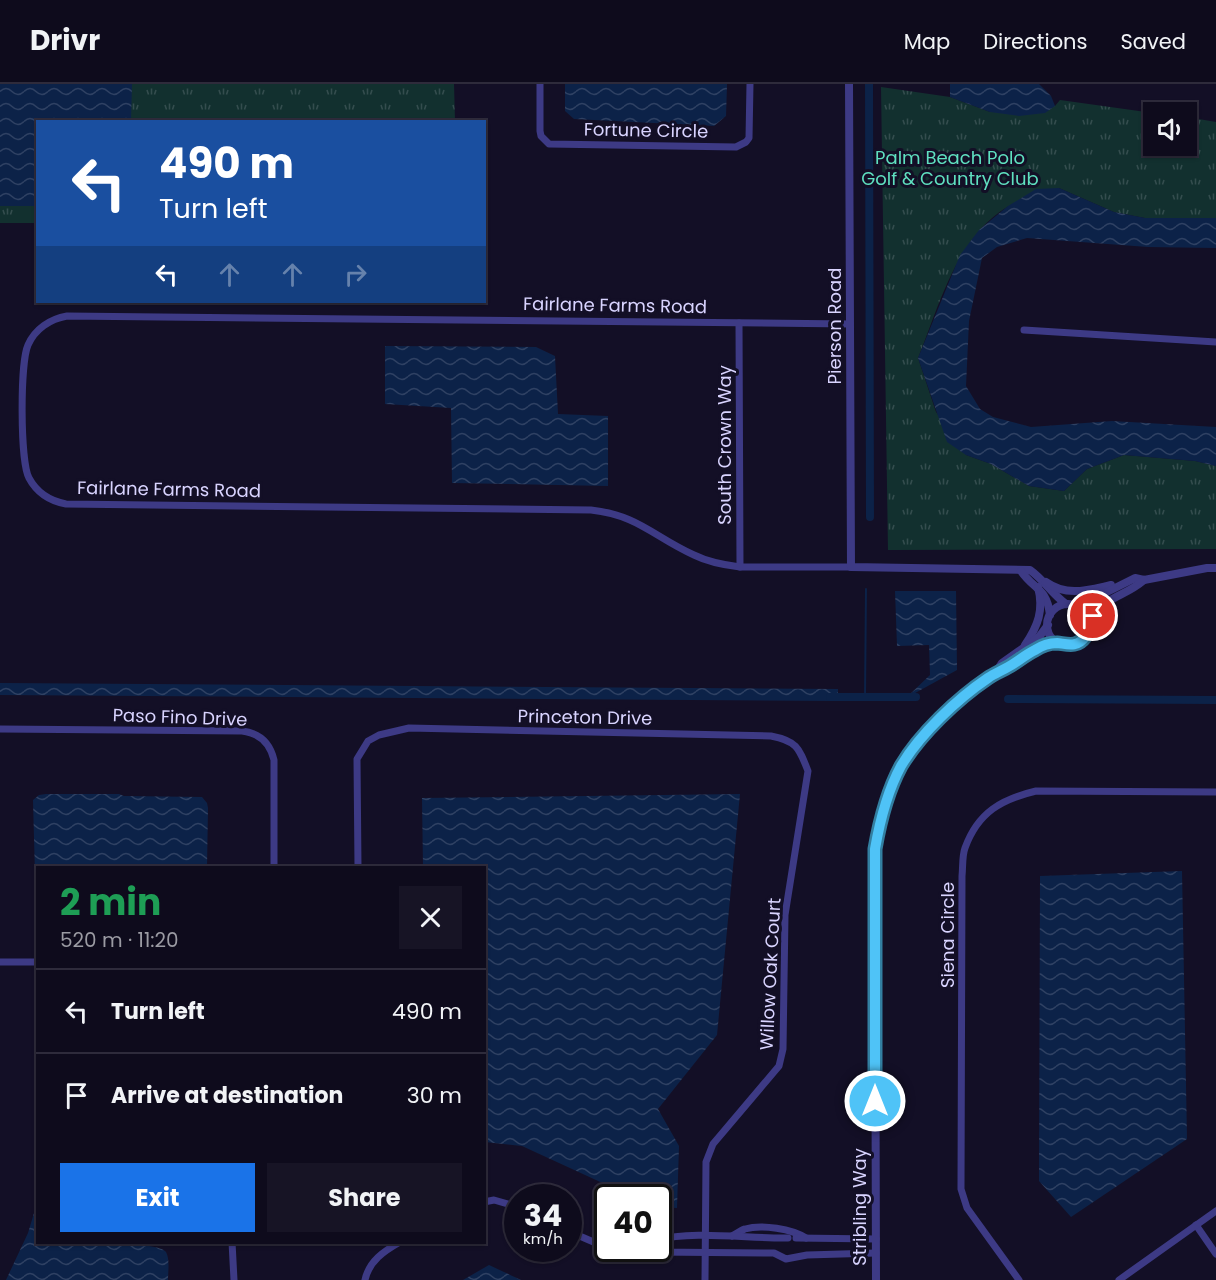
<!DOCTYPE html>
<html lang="en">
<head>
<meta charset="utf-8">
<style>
  :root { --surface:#0e0b1c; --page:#171425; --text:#f1f3f6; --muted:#9b9ba3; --line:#2e2b3b; --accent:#1a73e8 }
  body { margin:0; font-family:Poppins,sans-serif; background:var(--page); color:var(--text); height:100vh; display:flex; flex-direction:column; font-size:22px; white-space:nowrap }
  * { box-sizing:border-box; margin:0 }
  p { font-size:20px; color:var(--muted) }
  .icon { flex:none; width:33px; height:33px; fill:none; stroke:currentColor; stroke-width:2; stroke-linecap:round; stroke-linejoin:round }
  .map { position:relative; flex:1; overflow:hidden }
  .sheet { position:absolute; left:36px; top:782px; width:450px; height:378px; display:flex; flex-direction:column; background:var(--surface); border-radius:0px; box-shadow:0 2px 4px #0004,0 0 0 2px var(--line) }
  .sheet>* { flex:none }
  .hud { position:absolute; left:36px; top:36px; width:450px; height:183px; border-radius:0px; box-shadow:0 2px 4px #0004,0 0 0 2px var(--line); background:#1a4fa0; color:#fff; overflow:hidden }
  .tools { position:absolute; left:1143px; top:18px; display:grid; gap:12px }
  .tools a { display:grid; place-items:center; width:54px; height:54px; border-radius:0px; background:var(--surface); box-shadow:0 2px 4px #0004,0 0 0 2px var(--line); font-size:30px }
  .speed { position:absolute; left:504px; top:1100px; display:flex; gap:12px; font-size:30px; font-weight:700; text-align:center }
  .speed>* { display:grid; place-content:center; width:78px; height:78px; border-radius:50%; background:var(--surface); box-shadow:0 2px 4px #0004,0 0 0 2px var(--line); line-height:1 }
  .speed small { font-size:15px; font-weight:400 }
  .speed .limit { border:3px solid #111; border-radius:9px; background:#fff; color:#111 }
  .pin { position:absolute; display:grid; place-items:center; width:51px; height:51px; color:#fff; margin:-26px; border:3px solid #fff; border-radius:50%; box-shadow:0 2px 6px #0007 }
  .me { position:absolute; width:66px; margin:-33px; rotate:0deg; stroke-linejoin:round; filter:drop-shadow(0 0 4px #0008) }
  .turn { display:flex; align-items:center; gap:21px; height:126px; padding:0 24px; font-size:27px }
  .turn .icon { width:78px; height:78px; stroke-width:2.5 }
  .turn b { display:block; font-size:42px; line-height:51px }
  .lanes { display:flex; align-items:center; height:57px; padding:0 24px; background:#0003; justify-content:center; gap:30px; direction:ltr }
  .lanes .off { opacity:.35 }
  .round { display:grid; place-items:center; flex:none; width:63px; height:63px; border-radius:0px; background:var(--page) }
  .overview { display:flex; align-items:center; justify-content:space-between; height:102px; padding:0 24px }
  h1 { font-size:36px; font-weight:700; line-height:45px; color:#1e9e55 }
  .primary-button { display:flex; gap:12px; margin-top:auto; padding:12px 24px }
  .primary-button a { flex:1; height:69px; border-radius:0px; background:var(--accent); color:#fff; font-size:24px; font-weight:700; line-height:69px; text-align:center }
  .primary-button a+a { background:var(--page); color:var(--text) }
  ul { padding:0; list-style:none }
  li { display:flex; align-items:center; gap:18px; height:84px; padding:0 24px; border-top:2px solid var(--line) }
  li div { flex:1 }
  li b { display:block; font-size:22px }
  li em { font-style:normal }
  header { display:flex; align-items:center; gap:36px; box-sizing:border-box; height:84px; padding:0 30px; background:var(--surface); border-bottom:2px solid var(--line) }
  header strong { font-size:28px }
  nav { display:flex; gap:33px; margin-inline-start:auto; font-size:21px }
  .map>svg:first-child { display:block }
</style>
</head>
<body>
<header>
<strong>Drivr</strong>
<nav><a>Map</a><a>Directions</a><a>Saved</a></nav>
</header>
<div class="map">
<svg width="1216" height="1196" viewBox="0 0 1216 1196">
  <defs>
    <pattern id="park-tufts" width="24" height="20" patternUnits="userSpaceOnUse" patternTransform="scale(1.5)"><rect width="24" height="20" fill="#12302f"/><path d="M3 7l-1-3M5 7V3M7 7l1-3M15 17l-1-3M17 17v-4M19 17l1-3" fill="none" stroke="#344d4e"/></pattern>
    <pattern id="water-waves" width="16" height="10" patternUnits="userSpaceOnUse" patternTransform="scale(1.5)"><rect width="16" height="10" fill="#0c2248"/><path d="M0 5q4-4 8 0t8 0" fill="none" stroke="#2f4163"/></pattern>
  </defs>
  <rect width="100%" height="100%" fill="#130f26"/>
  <g fill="url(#park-tufts)">
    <path d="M0 0H454L455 37 38 38 37 139H0Z"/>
    <path d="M881 3 950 13 990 28 1055 22 1060 16 1153 29 1154 62H1186L1187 33 1216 38V134H1145L1114 128 1059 104C1042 110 1022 114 1007 123 956 154 939 222 918 274L936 328 966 371 991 380 1029 402 1064 407 1087 385 1124 371 1195 377 1216 382V465L888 466Z"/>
  </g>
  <g fill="url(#water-waves)">
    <path d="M0 0H132L131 37 38 38 37 122H0Z"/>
    <path d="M565 0H727L726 32 714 42 574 35 565 27Z"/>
    <path d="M950 0H1039L1051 12 1055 22 1045 29 1019 32 990 28 950 13Z"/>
    <path d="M1059 104 1114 128 1145 134H1216V164L1148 163 1027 154 997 163 982 174 969 237 966 302 980 325 993 333 1031 343 1112 337 1216 343V382L1195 377 1124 371 1087 385 1064 407 1029 402 991 380 966 371 947 358 918 274 960 171 979 146 1008 122 1036 105Z"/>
    <path d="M385 262 536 263 555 272 558 330 608 332V402L452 399 451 324 385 320Z"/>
    <path d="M895 507H956L957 586 906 614 930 591 929 561 897 562Z"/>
    <path d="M0 599 838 605V617L0 611Z"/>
    <path d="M46 710H119L124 712 202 713 207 719 208 724 207 783H38L37 801 35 791 33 716 39 711Z"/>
    <path d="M740 710 717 951 658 1025 679 1062 677 1124 659 1123 658 1113H633L522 1062 485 1058 484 783H423L422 714Z"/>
    <path d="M1182 787 1187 1055 1071 1133 1039 1097 1040 792Z"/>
    <path d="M37 1083 38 1158C57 1158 159 1156 166 1168 170 1175 168 1188 168 1196H6L28 1149 34 1129Z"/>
    <path d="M489 1181 521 1196H463Z"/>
  </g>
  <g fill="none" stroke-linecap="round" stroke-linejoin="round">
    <path stroke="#0c2248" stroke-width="2" d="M865 613 866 505"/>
    <g stroke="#0c2248" stroke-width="8">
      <path d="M869 0 870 433"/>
      <path d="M830 613H916"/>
      <path d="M1008 615 1216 616"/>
    </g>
    <g stroke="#3d3a85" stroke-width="7">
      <path d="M540 0V47L541 52 549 60 736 63 746 58 749 54 750 0"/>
      <path d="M739 239 740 483"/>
      <path d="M850 240 67 232C50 235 35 245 28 261 20 279 20 377 29 394 37 409 50 417 66 420L591 426C638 431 654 453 694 471 708 478 724 481 740 483H851"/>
      <path d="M1024 246 1216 258"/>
      <path d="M0 645 242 647C259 649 270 659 274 676V783"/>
      <path d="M358 783 357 675 368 657 379 651 409 644 771 652C797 657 799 664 808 687L785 831 783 965 779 982 713 1060 706 1078 705 1196"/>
      <path d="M0 878H38"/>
      <path d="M484 1118 494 1116 518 1123"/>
      <path d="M1196 1141 1216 1170"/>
      <path d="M568 1147 619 1169 641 1164"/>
      <path d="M732 1152C736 1150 741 1146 745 1145 762 1140 792 1145 806 1154"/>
      <path d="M796 1154 876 1155"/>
      <path d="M658 1156C691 1146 752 1155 788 1154"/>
      <path d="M232 1158 234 1196"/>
      <path d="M639 1165 656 1168 774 1169 786 1175 807 1171 876 1169"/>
      <path d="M365 1196C369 1177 384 1167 400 1158"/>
      <path d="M1019 1196 967 1124 961 1105 962 792C963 783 962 772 965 764 978 728 1002 715 1036 707L1216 708"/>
      <path d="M1119 1196 1216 1127"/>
    </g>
    <g stroke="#3d3a85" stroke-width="8">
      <path d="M849 0 851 483 1030 486C1044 496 1052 510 1066 520"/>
      <path d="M1021 487C1034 506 1047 504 1050 531"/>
      <path d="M1046 498C1067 513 1088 506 1111 501"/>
      <circle cx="1068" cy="541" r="21"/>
      <path d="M1076 522 1089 517 1135 494 1144 496 1207 484H1216"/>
      <path d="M1089 539C1107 509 1122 515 1144 496"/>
      <path d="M1025 561C1038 542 1044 526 1038 503"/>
      <path d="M996 588 1002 579 1039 553 1048 541"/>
      <path d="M876 1196 875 812C875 796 874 781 875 766 881 685 940 624 1006 585 1024 574 1037 562 1059 559"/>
    </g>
  </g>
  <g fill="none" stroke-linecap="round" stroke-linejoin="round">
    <defs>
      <path id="route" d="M875 1017V765C880 736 887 708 901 682 920 650 957 615 988 594 994 590 1001 587 1008 583 1017 578 1025 571 1035 566 1041 562 1050 559 1057 559 1067 560 1077 564 1085 553 1090 546 1089 539 1093 532"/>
    </defs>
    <use href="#route" stroke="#337fa1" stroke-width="15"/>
    <use href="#route" stroke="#4fc3f7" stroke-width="10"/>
  </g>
  <g text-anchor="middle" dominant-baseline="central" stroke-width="6" stroke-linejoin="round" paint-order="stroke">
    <g font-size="18" fill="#d9d4ff" stroke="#130f26">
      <text transform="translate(646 46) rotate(1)">Fortune Circle</text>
      <text transform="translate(615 221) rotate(1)">Fairlane Farms Road</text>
      <text transform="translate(834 242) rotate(-90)">Pierson Road</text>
      <text transform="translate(724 361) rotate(-90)">South Crown Way</text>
      <text transform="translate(169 405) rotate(1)">Fairlane Farms Road</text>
      <text transform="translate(180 633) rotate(2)">Paso Fino Drive</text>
      <text transform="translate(585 633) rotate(1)">Princeton Drive</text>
      <text transform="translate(947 851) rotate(-90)">Siena Circle</text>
      <text transform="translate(770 890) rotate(-87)">Willow Oak Court</text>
      <text transform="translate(859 1123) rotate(-90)">Stribling Way</text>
    </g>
    <g font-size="18" fill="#5fe0c0" stroke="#130f26">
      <text x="950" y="73">Palm Beach Polo<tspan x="950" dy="21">Golf &amp; Country Club</tspan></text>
    </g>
  </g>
</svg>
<div class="tools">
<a><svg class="icon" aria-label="sound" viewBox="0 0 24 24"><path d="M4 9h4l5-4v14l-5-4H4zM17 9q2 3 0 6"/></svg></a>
</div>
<div class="speed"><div>34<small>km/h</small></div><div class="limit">40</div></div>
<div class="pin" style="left:1093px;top:532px;background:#d93025"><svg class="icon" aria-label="arrive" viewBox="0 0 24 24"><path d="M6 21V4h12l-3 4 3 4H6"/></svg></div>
<svg class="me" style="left:875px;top:1017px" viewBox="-20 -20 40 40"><circle r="17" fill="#4fc3f7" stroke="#fff" stroke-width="3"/><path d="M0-11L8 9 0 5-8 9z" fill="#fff"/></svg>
<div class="hud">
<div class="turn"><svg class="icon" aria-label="left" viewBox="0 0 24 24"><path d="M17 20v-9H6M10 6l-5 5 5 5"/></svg><div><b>490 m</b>Turn left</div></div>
<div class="lanes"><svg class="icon" aria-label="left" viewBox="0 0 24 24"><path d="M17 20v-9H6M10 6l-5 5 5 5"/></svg><svg class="icon off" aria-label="ahead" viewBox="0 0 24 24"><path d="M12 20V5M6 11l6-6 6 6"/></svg><svg class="icon off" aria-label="ahead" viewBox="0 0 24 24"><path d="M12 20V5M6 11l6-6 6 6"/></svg><svg class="icon off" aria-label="right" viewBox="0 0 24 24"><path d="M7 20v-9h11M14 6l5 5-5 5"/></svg></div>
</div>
<section class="sheet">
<div class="overview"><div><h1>2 min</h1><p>520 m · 11:20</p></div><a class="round"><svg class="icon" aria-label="close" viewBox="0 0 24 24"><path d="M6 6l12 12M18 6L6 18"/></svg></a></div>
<ul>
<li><svg class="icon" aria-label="left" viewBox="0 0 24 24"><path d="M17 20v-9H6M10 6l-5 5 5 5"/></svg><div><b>Turn left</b></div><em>490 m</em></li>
<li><svg class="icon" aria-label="arrive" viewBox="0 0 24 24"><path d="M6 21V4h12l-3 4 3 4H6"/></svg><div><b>Arrive at destination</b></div><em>30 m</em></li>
</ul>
<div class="primary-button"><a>Exit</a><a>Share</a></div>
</section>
</div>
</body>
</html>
